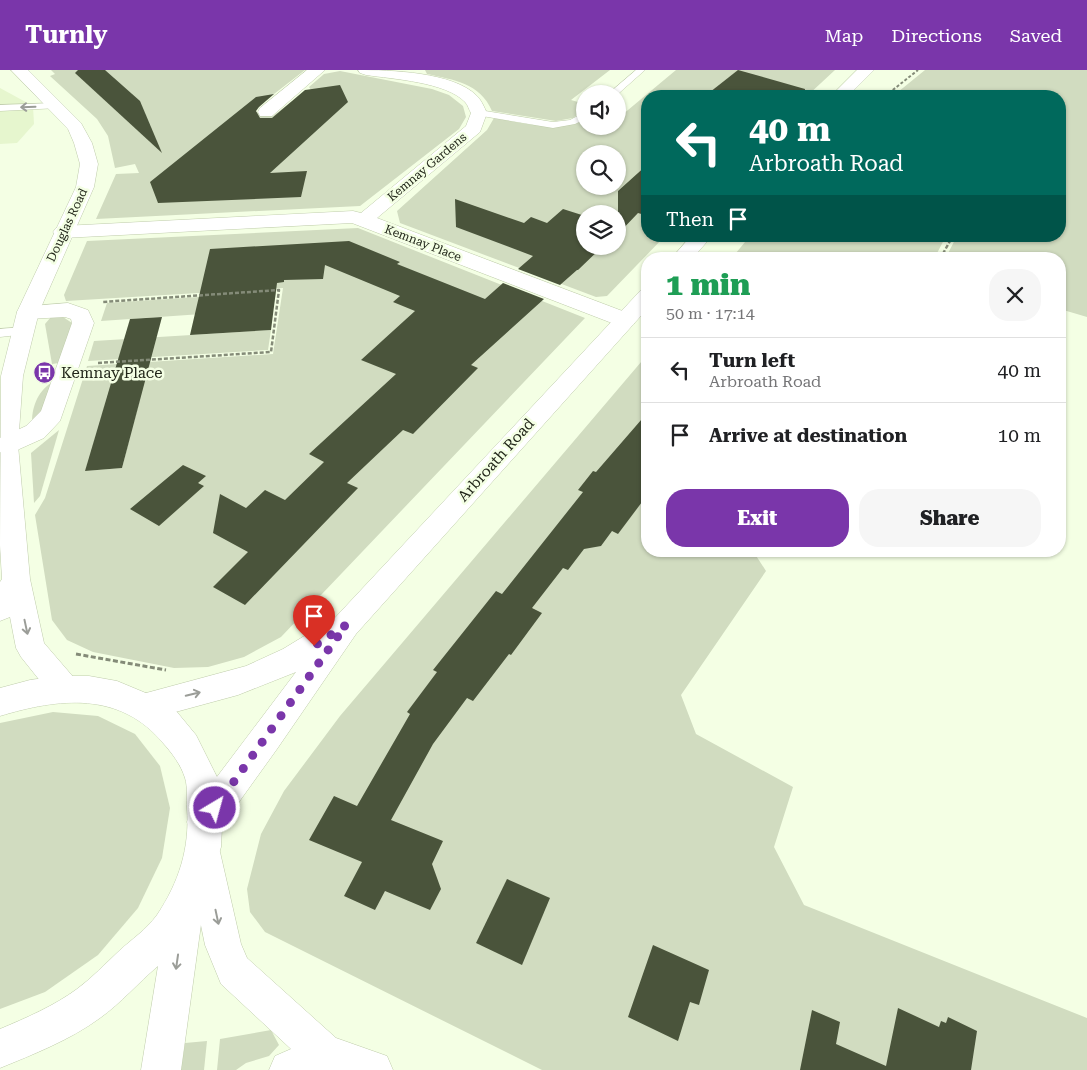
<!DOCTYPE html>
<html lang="en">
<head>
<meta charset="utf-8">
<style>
  :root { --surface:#fff; --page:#f6f6f6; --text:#202124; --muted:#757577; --line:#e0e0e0; --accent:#7a36aa }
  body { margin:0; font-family:"Roboto Serif",serif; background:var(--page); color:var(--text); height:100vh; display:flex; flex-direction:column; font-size:19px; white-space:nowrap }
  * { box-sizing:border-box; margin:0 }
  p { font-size:16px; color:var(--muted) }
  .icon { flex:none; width:28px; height:28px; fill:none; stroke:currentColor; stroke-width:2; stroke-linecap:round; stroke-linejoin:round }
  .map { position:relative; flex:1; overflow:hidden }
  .panel { position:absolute; left:641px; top:182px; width:425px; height:305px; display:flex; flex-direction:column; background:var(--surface); border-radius:20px; box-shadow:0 1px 4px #0004 }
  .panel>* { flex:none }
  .hud { position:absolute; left:641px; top:20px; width:425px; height:152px; border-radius:20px; box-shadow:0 1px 4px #0004; background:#00695c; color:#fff; overflow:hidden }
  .controls { position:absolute; left:576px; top:15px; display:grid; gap:10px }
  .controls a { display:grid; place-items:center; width:50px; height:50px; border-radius:50%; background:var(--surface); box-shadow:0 1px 4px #0004; font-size:25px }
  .pin { position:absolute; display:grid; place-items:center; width:42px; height:42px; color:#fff; margin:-51px -21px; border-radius:50% 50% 50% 0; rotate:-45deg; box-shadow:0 0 5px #0007 }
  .pin .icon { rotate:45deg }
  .me { position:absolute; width:55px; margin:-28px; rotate:37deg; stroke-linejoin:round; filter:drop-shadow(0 0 4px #0008) }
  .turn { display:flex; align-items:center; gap:18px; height:105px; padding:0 25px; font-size:22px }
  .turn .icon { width:65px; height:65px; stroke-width:2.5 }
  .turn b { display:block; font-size:35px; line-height:42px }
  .then { display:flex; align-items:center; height:48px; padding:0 25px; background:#0003; gap:10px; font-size:19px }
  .round { display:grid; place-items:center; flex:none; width:52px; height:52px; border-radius:20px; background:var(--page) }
  .headline { display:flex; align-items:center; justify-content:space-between; height:85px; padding:0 25px }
  h1 { font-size:30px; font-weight:800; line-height:38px; color:#1e9e55 }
  .primary-button { display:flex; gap:10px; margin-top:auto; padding:10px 25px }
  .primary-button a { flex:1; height:58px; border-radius:20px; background:var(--accent); color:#fff; font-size:20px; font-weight:800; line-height:58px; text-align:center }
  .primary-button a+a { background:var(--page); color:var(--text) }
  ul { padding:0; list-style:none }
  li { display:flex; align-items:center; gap:15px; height:65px; padding:0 25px; border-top:1px solid var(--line) }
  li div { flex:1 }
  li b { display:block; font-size:19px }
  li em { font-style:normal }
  header { display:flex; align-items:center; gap:30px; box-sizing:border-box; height:70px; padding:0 25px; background:var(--accent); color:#fff }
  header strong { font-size:24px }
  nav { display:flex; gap:28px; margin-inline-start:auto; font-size:18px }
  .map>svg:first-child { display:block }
</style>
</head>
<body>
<header>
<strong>Turnly</strong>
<nav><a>Map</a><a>Directions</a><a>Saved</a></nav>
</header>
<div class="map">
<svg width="1087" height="1000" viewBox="0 0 1087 1000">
  <rect width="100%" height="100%" fill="#f4ffe4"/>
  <path fill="#e6f6ce" d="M0 18 33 36 34 54 17 73 0 74Z"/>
  <g fill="#d1dcc0" fill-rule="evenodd">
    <path d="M51 0H305L252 41 273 46 291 32 311 20 309 17 324 4 340 1 432 19 449 25 463 36 466 47 459 59 360 136 96 149 116 104 139 103 135 94 115 98 108 66 97 49 50 6 55 4Z"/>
    <path d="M425 0H610L571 30 585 34V39L573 48 556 51 492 41C480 13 454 10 427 4Z"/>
    <path d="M676 0H835L807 26H648V166H665L607 226 596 227 400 153 397 141 487 60 494 48C525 53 555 63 585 50V56H618V44L622 45ZM585 84H618V116H585ZM585 144H618V176H585Z"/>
    <path d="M925 0H1087V247L1060 239V189H945L957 166H1060V26H916L898 22Z"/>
    <path d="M358 158 585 248 281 567 244 587 208 597 174 598 93 582 67 570 52 550 35 445 45 428 87 296 273 284 283 218 66 231 64 225 87 171ZM147 301 122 398 85 401Z"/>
    <path d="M750 166H946L934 189H731Z"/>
    <path d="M276 222 273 239 101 251 107 233Z"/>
    <path d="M51 247H63L72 253 59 293 52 294 45 254Z"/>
    <path d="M271 260 268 280 88 291 94 271Z"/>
    <path d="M647 285 648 481H753L766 501 681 625 696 664 793 717 774 777 804 835 1087 948V1000H542L265 862 250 842 247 819 261 764 284 721 340 646Z"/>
    <path d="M53 312 40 345 32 351C32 336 39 319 53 312Z"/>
    <path d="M59 360 40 426 34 433 31 383Z"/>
    <path d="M53 642 98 646 135 664 160 696 170 738 162 788 138 838 98 885 45 922 0 939V653Z"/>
    <path d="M271 960 279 975 269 986 246 993 236 1000H217L220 969Z"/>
    <path d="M207 971 204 1000H181L185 973Z"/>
  </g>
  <g fill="#4a543b">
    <path d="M78 0H105L140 31 162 83 75 3Z"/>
    <path d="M738 0 805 19 804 26H705Z"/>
    <path d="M340 15 348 32 270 103 307 101 301 127 158 133 150 112 256 27 274 24 259 37 256 41 260 48H272L305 20Z"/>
    <path d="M648 94V146L638 143 618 164V121Z"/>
    <path d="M455 129 524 153 531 147 547 153 563 139 585 146V176H603L578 200H577L560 215 518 199 533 186 456 157Z"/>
    <path d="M349 171 400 192 397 194 485 229 503 213 544 229 471 295 478 298 413 364 403 360 347 413 358 418 245 535 213 517 248 482 213 463 220 424 246 438 265 420 285 430 324 392 309 384 396 304 361 290 415 241 393 232 400 226 325 195 323 209 284 210V212L277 213 271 260 190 265 210 179Z"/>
    <path d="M162 247 122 398 85 401 130 249Z"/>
    <path d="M648 342V424L618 464 612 461 601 476 584 479 568 500 563 498 532 538 542 543 511 585 509 584 473 631 467 628 433 674 391 750 443 771 432 794 441 819 430 840 385 821 375 840 344 826 362 792 309 770 334 726 357 736 410 644 407 642 437 602 433 600 496 521 502 524 583 422 578 420 593 401 596 402Z"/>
    <path d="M183 395 206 406 198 413 204 416 159 456 130 439Z"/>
    <path d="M507 809 550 828 522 895 476 873Z"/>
    <path d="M653 875 709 900 699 935 690 932 678 971 628 947Z"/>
    <path d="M898 938 939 957 941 951 946 953 948 947 977 961 971 1000H800L812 940 840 952 836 974 886 996Z"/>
  </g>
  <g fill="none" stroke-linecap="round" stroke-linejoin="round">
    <defs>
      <g id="lane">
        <path d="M636 0H645L618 24H608Z"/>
        <path d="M55 33 58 34V38L0 41V35Z"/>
        <path d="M479 40 553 52 570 50 585 42V49L575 54 553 58 476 45 474 43Z"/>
        <path d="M23 257 27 258 29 261 27 264 0 267V259Z"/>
      </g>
      <g id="street">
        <path d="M307 0H325L272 46H260L258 42 260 38Z"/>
        <path d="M358 0C390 0 454 2 477 26 482 31 484 37 487 43L480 62 377 148 633 245 636 250 633 255 625 257 617 255 352 153 63 168 56 166 53 162 56 158 63 156 353 141 361 143 466 56 471 43C469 40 468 35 465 32 446 12 393 9 366 5L360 3Z"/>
        <path d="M68 233 88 240 94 253 60 351 44 368 15 381 6 384 0 382V368L26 356 41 341 72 253 71 249 65 247 28 249 20 247 17 242 20 237Z"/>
      </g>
      <g id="secondary">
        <path d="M11 0H28L81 53 92 73 98 94 94 117 39 242 23 306 18 375 30 509 44 573 75 609 79 618 75 627 64 631 53 627 21 587 16 578 10 547 0 551V512L2 509 0 475 1 306 17 242 76 117 80 94 74 73 68 59Z"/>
        <path d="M203 765 215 770 220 782 241 874 247 888 336 968 387 986 393 1000H269L275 986 291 979 221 914 205 875 186 782 191 770Z"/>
      </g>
      <g id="primary">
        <path d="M857 0H874L848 26H831Z"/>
        <path d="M691 166H712L692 189H671Z"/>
        <path d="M648 219V238L356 564 277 679 216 764 204 768 192 764 187 752 192 740 296 602 238 625 146 650 135 646 131 636 135 626 246 596 283 579 324 554 332 551 641 220Z"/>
      </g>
      <path id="highway" d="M60 606H89L117 611 153 626 177 642 196 665 217 707 222 757 221 777 216 794 201 835 203 840 181 1000H141L158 896C138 913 121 933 100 948 70 970 34 984 0 998V959C26 948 54 936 77 919 92 908 105 894 119 881 132 869 146 860 157 845 179 812 190 778 187 738 186 729 188 717 185 708 181 695 172 683 163 673 120 621 59 628 0 646V618L30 610Z"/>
    </defs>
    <use href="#lane" stroke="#bfccab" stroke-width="1"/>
    <use href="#street" stroke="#bfccab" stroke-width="1"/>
    <use href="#secondary" stroke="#bfccab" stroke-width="1"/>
    <use href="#primary" stroke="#bfccab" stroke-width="1"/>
    <use href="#highway" stroke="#bfccab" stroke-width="1"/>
    <g stroke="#848b78" stroke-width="2" stroke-dasharray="3 2" stroke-linecap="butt">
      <path d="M879 21 889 23 918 0"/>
      <path d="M890 23 902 26"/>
      <path d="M949 172 952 166"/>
    </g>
    <g stroke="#848b78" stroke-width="2.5" stroke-dasharray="4 2" stroke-linecap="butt">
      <path d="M940 189 950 171"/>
      <path d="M98 293 271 282 279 220 102 232"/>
    </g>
    <path stroke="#848b78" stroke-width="3" stroke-dasharray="5 2.5" stroke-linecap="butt" d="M76 584 166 600"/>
    <use href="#lane" fill="#fff" fill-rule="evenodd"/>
    <use href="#street" fill="#fff" fill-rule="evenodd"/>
    <use href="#secondary" fill="#fff" fill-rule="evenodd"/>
    <use href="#primary" fill="#fff" fill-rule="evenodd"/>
    <use href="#highway" fill="#fff" fill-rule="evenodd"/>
  </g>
  <defs><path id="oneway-shaft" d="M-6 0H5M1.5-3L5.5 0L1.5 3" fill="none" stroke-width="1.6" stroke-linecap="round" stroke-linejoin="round" transform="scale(1.25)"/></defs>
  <g stroke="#9b9d98">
    <use href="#oneway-shaft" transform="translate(28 37) rotate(178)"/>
    <use href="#oneway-shaft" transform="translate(26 557) rotate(78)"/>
    <use href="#oneway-shaft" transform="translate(193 624) rotate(-14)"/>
    <use href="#oneway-shaft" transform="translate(217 847) rotate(78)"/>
    <use href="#oneway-shaft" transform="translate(177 892) rotate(98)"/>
  </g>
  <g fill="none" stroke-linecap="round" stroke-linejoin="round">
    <path stroke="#7a36aa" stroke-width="9" stroke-dasharray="0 16.2" d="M215 738 346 555 314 576"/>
  </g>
  <defs>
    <symbol id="bus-disc" viewBox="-11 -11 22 22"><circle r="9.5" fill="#7a36aa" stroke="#f4ffe4"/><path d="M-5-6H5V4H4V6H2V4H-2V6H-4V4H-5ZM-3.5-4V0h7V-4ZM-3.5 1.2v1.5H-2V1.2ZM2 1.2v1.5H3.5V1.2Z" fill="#fff"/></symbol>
  </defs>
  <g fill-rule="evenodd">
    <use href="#bus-disc" x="32" y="290" width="25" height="25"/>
  </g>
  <g text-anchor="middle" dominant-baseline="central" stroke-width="5" stroke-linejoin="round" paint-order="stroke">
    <g font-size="12" fill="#212619" stroke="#f4ffe4">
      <text transform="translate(427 97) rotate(-40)">Kemnay Gardens</text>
      <text transform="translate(67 155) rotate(-65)">Douglas Road</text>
      <text transform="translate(423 173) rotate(21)">Kemnay Place</text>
    </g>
    <g font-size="15" fill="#212619" stroke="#f4ffe4" text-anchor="start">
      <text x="61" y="303">Kemnay Place</text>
    </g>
    <g font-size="15" fill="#212619" stroke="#f4ffe4">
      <text transform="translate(496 390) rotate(-48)">Arbroath Road</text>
    </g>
  </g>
</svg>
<div class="controls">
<a><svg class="icon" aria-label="sound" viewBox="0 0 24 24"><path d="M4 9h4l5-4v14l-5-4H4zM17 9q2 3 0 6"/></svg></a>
<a><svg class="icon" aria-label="search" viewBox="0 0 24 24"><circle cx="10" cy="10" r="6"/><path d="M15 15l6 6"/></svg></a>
<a><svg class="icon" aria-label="layers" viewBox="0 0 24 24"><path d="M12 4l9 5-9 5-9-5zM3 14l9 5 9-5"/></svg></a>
</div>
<div class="pin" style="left:314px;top:576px;background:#d93025"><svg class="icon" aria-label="arrive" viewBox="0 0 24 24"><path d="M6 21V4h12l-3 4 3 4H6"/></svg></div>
<svg class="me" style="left:215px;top:738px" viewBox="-20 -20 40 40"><circle r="17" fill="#7a36aa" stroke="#fff" stroke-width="3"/><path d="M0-11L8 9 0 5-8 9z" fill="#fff"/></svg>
<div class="hud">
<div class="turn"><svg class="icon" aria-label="left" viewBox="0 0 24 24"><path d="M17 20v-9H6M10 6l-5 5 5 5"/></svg><div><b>40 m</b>Arbroath Road</div></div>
<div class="then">Then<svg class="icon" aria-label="arrive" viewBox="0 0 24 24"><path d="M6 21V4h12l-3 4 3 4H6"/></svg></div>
</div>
<section class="panel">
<div class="headline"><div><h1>1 min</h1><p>50 m · 17:14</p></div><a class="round"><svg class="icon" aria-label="close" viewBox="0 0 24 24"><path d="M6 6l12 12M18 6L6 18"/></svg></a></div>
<ul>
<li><svg class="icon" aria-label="left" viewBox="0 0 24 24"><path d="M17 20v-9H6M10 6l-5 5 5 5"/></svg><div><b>Turn left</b><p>Arbroath Road</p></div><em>40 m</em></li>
<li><svg class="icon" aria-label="arrive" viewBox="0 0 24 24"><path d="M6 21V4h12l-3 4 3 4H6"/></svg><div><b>Arrive at destination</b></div><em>10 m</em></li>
</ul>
<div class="primary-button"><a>Exit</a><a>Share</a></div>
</section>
</div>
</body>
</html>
